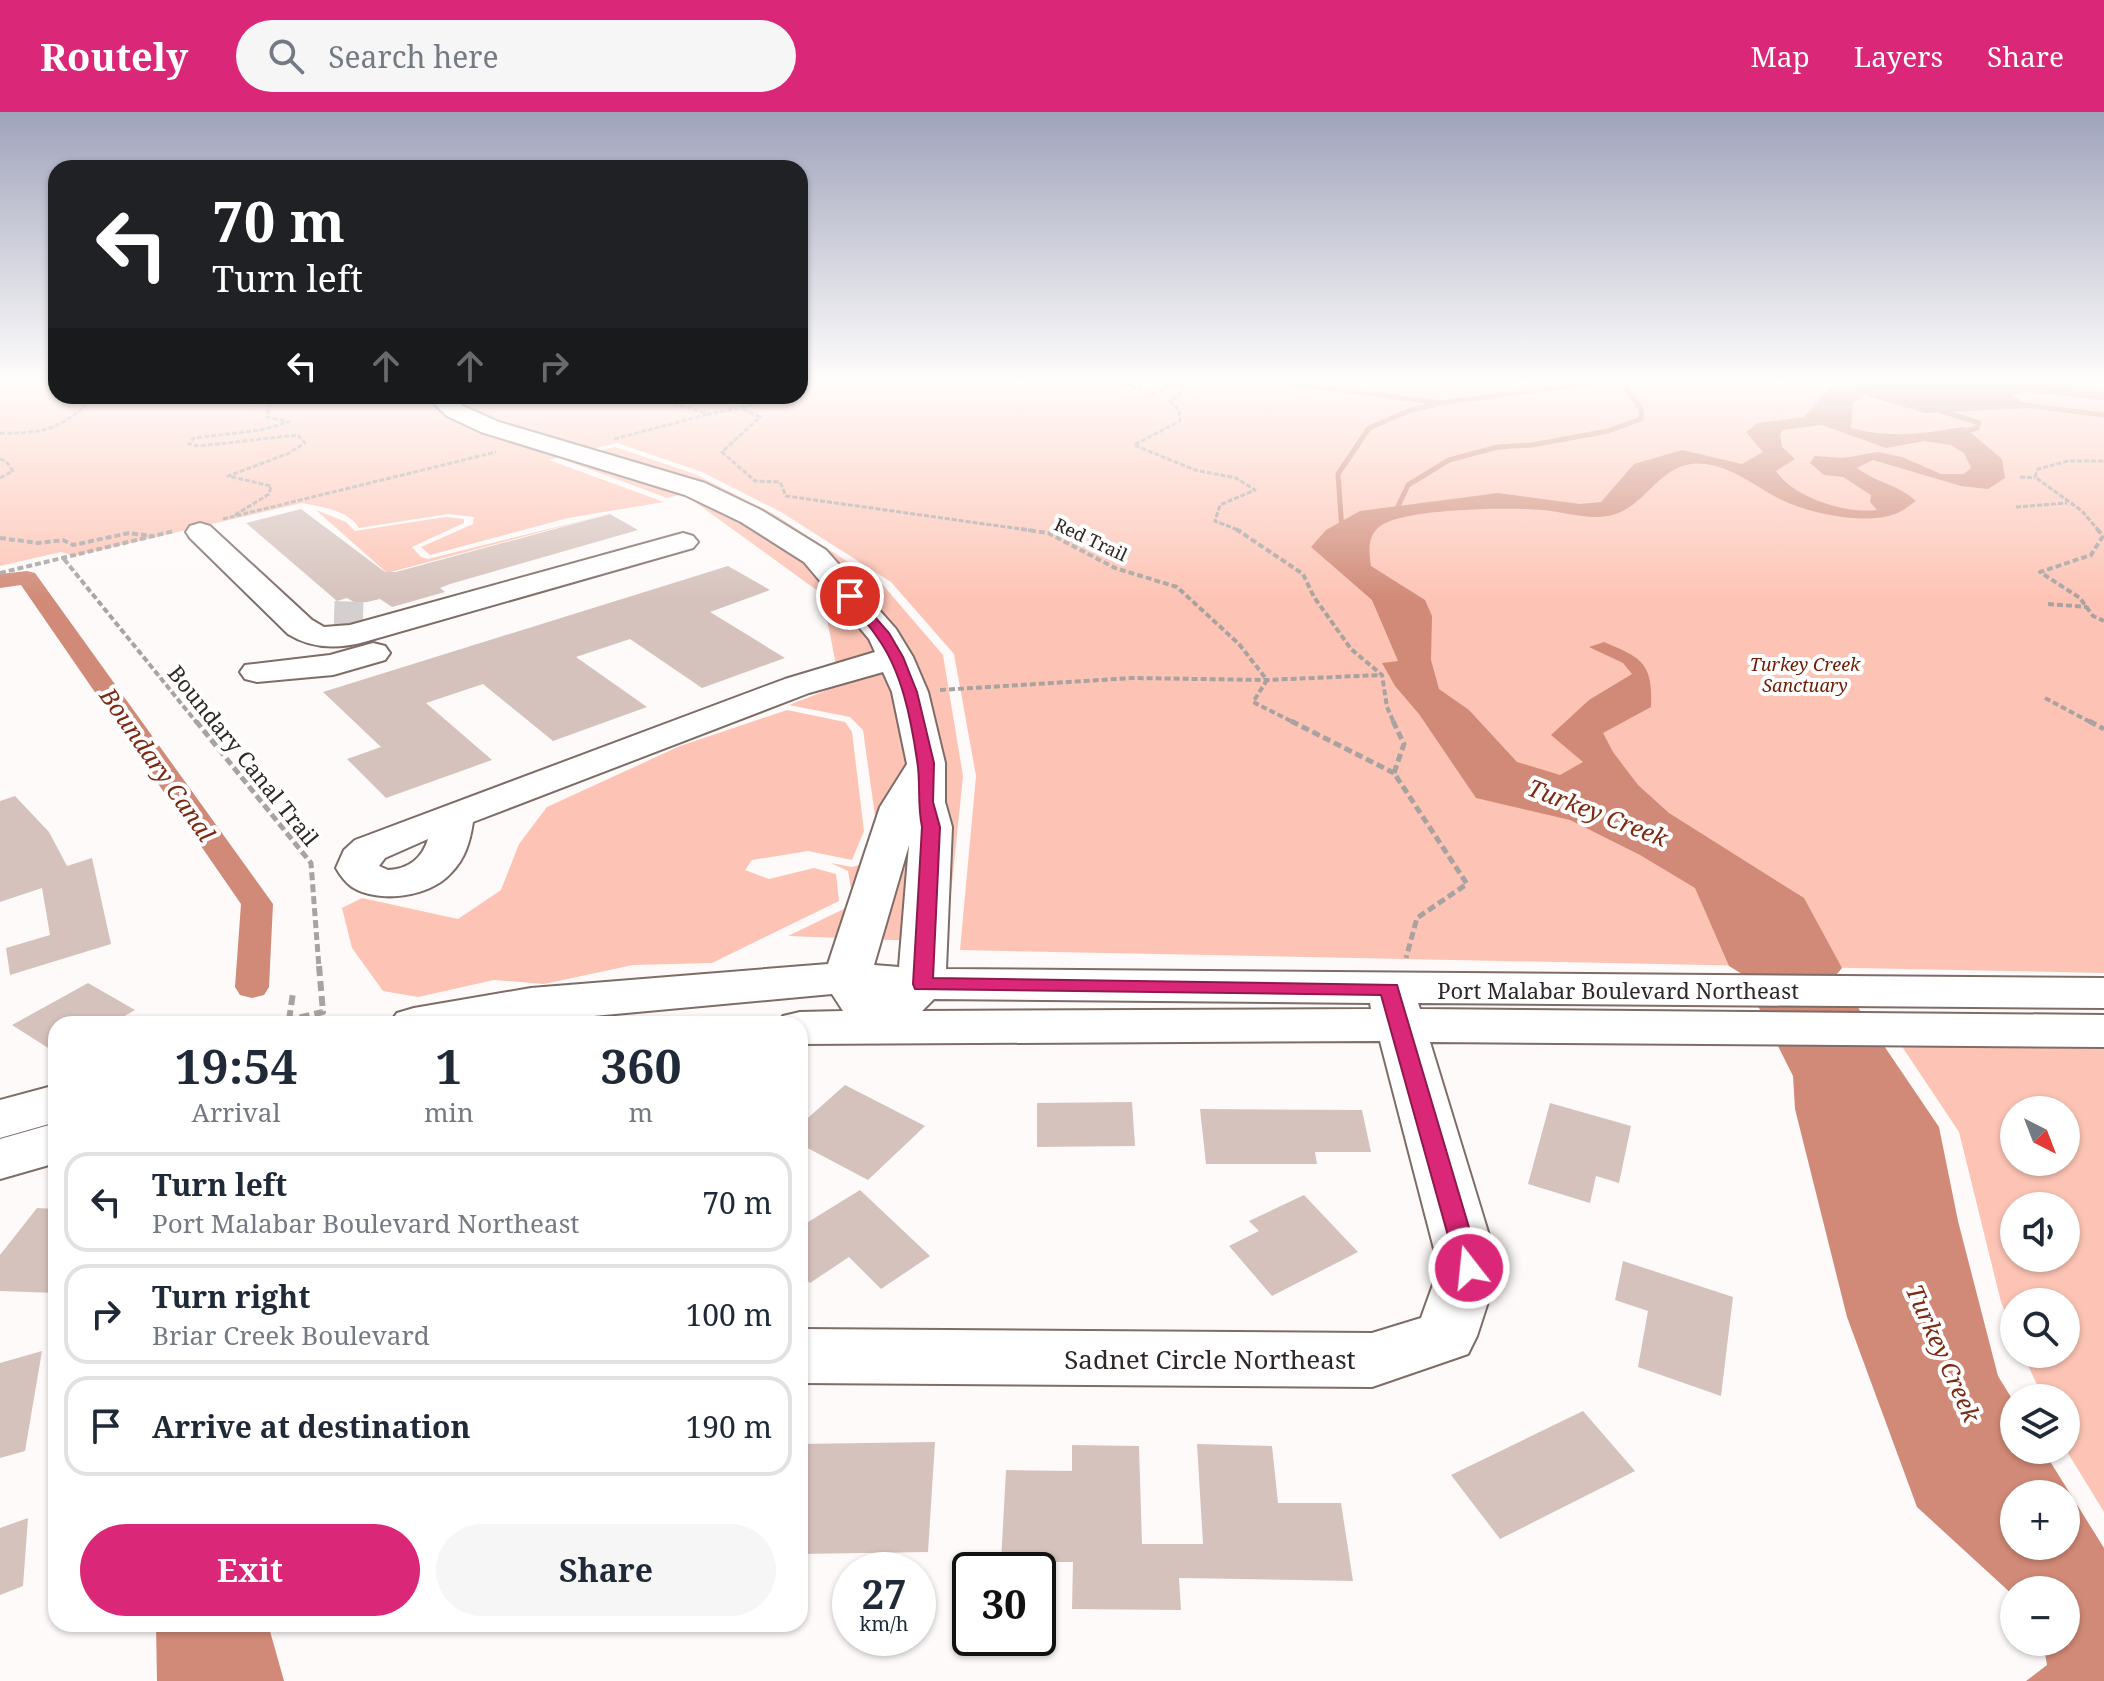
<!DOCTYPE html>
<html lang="en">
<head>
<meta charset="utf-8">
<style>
  :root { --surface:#fff; --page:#f6f6f7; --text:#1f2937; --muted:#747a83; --line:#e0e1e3; --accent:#db2777 }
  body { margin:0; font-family:"Noto Serif",serif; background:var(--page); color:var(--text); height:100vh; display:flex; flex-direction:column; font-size:30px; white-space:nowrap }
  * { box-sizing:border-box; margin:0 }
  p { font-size:26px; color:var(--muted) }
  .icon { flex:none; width:44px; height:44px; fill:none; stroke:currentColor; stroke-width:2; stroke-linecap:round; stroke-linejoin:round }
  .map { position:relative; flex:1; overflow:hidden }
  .panel { position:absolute; left:48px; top:904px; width:760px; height:616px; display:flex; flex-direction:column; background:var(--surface); border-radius:24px; box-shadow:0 2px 6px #0004 }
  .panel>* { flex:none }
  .guide { position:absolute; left:48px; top:48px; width:760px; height:244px; border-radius:24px; box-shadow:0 2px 6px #0004; background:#202124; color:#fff; overflow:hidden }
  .needle { width:52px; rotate:138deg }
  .fabs { position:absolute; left:2000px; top:984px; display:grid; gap:16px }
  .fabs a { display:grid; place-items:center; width:80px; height:80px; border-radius:50%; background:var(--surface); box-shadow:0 2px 6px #0004; font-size:40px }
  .speed { position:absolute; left:832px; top:1440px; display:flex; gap:16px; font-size:40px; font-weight:700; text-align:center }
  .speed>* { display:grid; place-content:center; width:104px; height:104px; border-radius:50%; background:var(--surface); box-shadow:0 2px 6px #0004; line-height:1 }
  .speed small { font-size:20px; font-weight:400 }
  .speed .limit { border:4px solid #111; border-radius:12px; background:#fff; color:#111 }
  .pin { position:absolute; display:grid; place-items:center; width:68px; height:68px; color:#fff; margin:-34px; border:4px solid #fff; border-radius:50%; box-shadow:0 2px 8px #0007 }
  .me { position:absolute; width:88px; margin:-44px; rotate:344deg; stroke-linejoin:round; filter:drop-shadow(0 0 6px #0008) }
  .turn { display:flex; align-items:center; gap:28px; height:168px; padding:0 32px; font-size:36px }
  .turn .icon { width:104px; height:104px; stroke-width:2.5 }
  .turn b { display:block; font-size:56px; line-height:68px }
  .lanes { display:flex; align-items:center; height:76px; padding:0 32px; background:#0003; justify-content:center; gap:40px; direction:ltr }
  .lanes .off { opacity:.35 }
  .eta { display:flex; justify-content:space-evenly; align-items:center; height:136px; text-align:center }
  .eta b { font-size:48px; font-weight:700; line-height:56px }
  .action { display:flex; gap:16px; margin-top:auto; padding:16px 32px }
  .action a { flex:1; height:92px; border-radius:48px; background:var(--accent); color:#fff; font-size:32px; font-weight:700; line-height:92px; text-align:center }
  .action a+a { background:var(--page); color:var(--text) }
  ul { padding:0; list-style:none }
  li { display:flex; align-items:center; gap:24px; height:100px; margin:0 16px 12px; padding:0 16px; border:4px solid var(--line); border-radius:24px }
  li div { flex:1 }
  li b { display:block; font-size:30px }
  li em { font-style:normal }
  header { display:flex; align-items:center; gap:48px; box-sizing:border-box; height:112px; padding:0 40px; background:var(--accent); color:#fff }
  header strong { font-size:38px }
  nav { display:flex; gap:44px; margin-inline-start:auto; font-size:28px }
  .search { width:560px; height:72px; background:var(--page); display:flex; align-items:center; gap:20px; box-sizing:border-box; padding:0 28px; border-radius:44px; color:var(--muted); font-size:30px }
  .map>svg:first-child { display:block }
</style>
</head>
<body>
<header>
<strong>Routely</strong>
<div class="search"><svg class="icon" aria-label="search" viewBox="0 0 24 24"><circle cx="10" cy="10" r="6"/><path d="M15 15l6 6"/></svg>Search here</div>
<nav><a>Map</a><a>Layers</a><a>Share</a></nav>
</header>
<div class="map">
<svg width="2104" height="1569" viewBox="0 0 2104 1569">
  <rect width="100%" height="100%" fill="#fefaf9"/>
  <g fill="#fdc4b5" fill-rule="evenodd">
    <path d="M0 268H56V284H800V268H2104V861L960 838 976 664 954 542 891 470 781 400 702 360 617 331 549 348 664 390 568 406 430 443 421 435 473 412 474 405 448 402 359 416C349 398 321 395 302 391L74 444 61 440 0 454Z"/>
    <path d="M615 335 695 362 774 402 882 472 943 543 963 664 946 830 788 824 850 794 853 789 848 759 831 751 852 755 863 752 877 718 863 618 850 605 789 593 840 573 822 482 684 382 667 386 562 347Z"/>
    <path d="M316 398 346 410 355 419 446 405 464 407V411L412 435 421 445 428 447 601 404 387 461Z"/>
    <path d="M787 598 845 610 852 620 864 719 852 748 808 739 752 748 745 758 769 767 814 756 836 762 839 789 712 851 633 853 544 872 494 868 418 885 383 879 352 836 342 796 362 786 458 807 501 778 519 732 547 695 680 634Z"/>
    <path d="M1899 930 2104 931V1400L2066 1338V1286H2043L2023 1242H2066V1190H2014V1221L2001 1190 1959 1020ZM2014 998H2066V1050H2014ZM2014 1094H2066V1146H2014Z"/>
  </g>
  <g fill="#d18a77" fill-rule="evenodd">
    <path d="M1882 268H2018L2104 279V288L2028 280 2013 283 2032 296 1925 301 1864 283 1853 291 1851 316C1891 327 1925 321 1964 315L2002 347 2005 366 1988 377 1961 374 1873 348 1857 356C1875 370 1899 373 1916 389 1910 393 1903 399 1895 402 1865 413 1811 402 1782 388 1757 376 1735 356 1706 352 1655 345 1647 406 1596 405 1578 405 1559 399 1541 398 1511 395 1401 396 1379 415 1367 425 1369 440 1371 454L1425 488 1432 504 1431 548 1439 577 1469 598 1517 650 1560 663 1583 650 1551 623 1589 588 1632 562 1623 551 1589 535 1604 530C1642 546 1653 551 1651 595L1603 621 1613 640 1638 673 1669 701 1804 786 1842 856 1836 863 1939 1015 1958 1109 1998 1264 2014 1290V1338H2043L2104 1436V1569H2026L2047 1553 2043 1530H2066V1478H2014V1484L1917 1395 1847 1205 1795 997 1793 964 1742 862 1729 854 1695 776 1640 743 1570 708 1476 686 1419 602 1395 574 1382 551 1398 549 1372 488 1311 435 1326 418 1360 399 1498 381 1580 392 1601 390 1634 352 1682 338 1742 352 1763 340 1746 320 1758 311 1804 305 1829 277 1867 274ZM1822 313 1886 336 1924 329 1951 333 1964 341 1971 356 1964 362H1941L1902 345 1878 340 1843 346 1815 344 1810 351 1824 363 1843 365 1871 383 1870 390 1877 398C1846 402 1794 386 1776 359L1795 347 1782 335 1780 322 1783 318ZM2014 1382H2066V1434H2014Z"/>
    <path d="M156 1512H268L284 1569H157Z"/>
  </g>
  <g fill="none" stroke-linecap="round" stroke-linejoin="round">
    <g stroke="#d18a77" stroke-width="5">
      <path d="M1266 268 1441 291 1611 268"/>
      <path d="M2016 292 2104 303"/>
      <path d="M1942 299 1979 311 1977 316 1958 321"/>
      <path d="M1394 403 1408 373 1449 348 1498 335 1532 333 1608 319 1641 307V298L1621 268"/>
      <path d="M1342 419 1338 362 1369 316 1411 298 1434 293"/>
    </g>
    <path fill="#d18a77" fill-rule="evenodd" d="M27 459 35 461 273 792 269 875 264 883 252 886 240 883 235 875 241 792 21 473 0 476V462Z"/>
  </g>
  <g fill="#d6c2bc">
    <path d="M301 397 385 460H396L610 402 638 418 450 472 440 476 445 480 392 495 380 487 367 490H354L347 486 337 489 246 411Z"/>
    <path d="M728 454 770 478 710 500 785 546 702 576 630 527 576 545 647 595 553 629 483 572 426 591 492 648 386 686 347 647 381 635 323 580Z"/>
    <path d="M15 684 49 720 67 754 92 746 111 832 10 863 6 836 50 823 42 776 0 790V689Z"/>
    <path d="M88 871 135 898 111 912H56V941L12 913Z"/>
    <path d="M845 973 925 1014 868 1068 800 1032V1013Z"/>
    <path d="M1132 990 1135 1034 1037 1035V991Z"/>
    <path d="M1550 991 1631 1014 1619 1071 1596 1064 1590 1091 1528 1072Z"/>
    <path d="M1200 997 1362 998 1371 1040H1315L1317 1052H1206Z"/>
    <path d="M860 1078 930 1144 881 1177 849 1145 810 1171 800 1161V1115Z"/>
    <path d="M1304 1083 1358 1140 1272 1184 1229 1134 1259 1119 1249 1109Z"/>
    <path d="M37 1096 56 1097V1181L0 1179V1143Z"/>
    <path d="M1623 1149 1733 1185 1721 1284 1638 1255 1648 1199 1615 1188Z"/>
    <path d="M42 1239 25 1339 0 1346V1251Z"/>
    <path d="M1583 1299 1635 1359 1500 1427 1451 1363Z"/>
    <path d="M935 1330 928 1440 800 1442V1332Z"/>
    <path d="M1197 1332 1272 1334 1278 1391H1341L1353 1469 1179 1466 1181 1498 1072 1497 1073 1450H1001L1006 1358 1072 1359V1333L1139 1334 1142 1432H1203Z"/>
    <path d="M28 1406 23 1474 0 1483V1416Z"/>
  </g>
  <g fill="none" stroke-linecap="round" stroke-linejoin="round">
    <path stroke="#d5d0cf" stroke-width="32" stroke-dasharray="32 16" stroke-linecap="butt" d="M334 505 363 506"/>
    <defs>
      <g id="minor">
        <path d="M426 284H452L463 294 499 310 705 371 761 398 826 438 896 517 913 545 928 580 945 651V690L952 715 946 857 2104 866V896L1418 891 1420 897 2104 903V935L1430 930 1499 1156 1477 1224 1468 1242 1372 1275 800 1271V1217L1372 1221 1421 1206 1439 1156 1380 929 800 932V912H778L783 904 800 900 843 899 832 882 507 912H389L397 901 414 896 531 876 828 852 880 695 907 652 892 580 883 560 809 581 473 710C470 730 465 747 451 761 430 785 379 792 352 775 345 770 340 763 336 756L344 738 355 728 785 567 875 540 869 527 804 450 741 410 685 383 481 320 447 304ZM428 727C422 747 408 757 388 758L379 754 385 746ZM909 733 899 855 874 853ZM934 887 1370 891 1371 897 922 899Z"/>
        <path d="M200 411 210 414 312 508 324 515 350 513 683 421 693 424 698 430 693 436 364 530C338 537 312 537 288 522L190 426 186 420 190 414Z"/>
        <path d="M373 531 385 534 390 541 385 548 333 563 257 570 245 567 240 560 245 553 330 543Z"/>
        <path d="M56 973V1010L0 1026V988Z"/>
        <path d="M56 1011V1051L0 1067V1027Z"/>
      </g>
    </defs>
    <use href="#minor" stroke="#7e6c67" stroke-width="4"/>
    <g stroke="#a8a3a1" stroke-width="3" stroke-dasharray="5 2" stroke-linecap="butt">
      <path d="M1111 268 1152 281 1168 273H1182L1184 279 1170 289 1179 298 1180 309 1134 333 1195 358 1236 366 1255 378 1220 393 1215 409 1241 419"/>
      <path d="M800 279 806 273 828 268"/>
      <path d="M646 284 710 302 794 284"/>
      <path d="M743 297 760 305 722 340 755 369 780 370 786 384 1035 419"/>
      <path d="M0 321C39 321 55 320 85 294L75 289 82 284"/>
      <path d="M614 327 709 302"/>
      <path d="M0 347 6 349 13 359 0 366"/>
      <path d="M2020 365 2035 366"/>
      <path d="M2016 395 2067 391"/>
      <path d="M235 403 269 382 271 374 228 364 287 342 305 331 298 323 199 334 189 332 194 326 261 318 289 310 267 305 271 284"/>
      <path d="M223 407 496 340"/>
      <path d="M2099 419 2082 399 2035 365 2038 357 2068 349H2104"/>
    </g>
    <g stroke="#a8a3a1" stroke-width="4" stroke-dasharray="6 3" stroke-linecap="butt">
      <path d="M1021 417 1048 421 1115 456 1177 475 1239 532 1267 568 1253 590 1295 611"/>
      <path d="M1236 417 1303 462 1314 485 1351 537 1382 563 1387 595 1394 611"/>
      <path d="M2097 417 2103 424 2091 443 2040 460 2080 486 2093 504 2104 509"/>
      <path d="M0 426 38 431 63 428 73 433 129 421 152 424"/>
      <path d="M64 447 197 611"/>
      <path d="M0 461 174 419"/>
      <path d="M2048 492 2087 495"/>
      <path d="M940 578 1132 566 1267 568 1381 563"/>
      <path d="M2045 586 2092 611"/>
    </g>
    <g stroke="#a8a3a1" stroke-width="5" stroke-dasharray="8 4" stroke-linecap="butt">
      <path d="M196 609 311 751 319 856"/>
      <path d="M1291 609 1394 661"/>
      <path d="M1393 609 1404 632 1394 661 1467 772 1417 806 1406 846"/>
      <path d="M2089 609 2104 617"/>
    </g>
    <g stroke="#a8a3a1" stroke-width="6" stroke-dasharray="10 5" stroke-linecap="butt">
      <path d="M289 908 293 881"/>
      <path d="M289 912V908L323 900 319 854"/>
    </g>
    <use href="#minor" fill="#fff" fill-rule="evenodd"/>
  </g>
  <linearGradient id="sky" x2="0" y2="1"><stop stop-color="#9fa3bb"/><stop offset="0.55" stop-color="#fffdfc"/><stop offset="1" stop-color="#fffdfc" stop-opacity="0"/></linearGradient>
  <rect width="2104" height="488" fill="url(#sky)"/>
  <path fill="#db2777" stroke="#8e194d" stroke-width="2" d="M845 481H854L889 521 903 545 917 580 934 651 933 690 940 715 933 866 1397 873 1481 1156 1478 1163 1469 1166 1460 1163 1457 1156 1381 883 915 877 913 872 922 715C917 691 921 670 917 648 911 607 902 559 877 525 868 511 856 499 845 487Z"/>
  <g text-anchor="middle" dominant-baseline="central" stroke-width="8" stroke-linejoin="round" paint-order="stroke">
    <g font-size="18" fill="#2f2725" stroke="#fff">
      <text transform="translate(1091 427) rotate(25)">Red Trail</text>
    </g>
    <g font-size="18" font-style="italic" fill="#701b03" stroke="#fff">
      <text x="1805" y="552">Turkey Creek<tspan x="1805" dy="21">Sanctuary</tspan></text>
    </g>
    <g font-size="22" fill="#2f2725" stroke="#fff">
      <text transform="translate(244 643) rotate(51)">Boundary Canal Trail</text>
      <text x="1618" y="878">Port Malabar Boulevard Northeast</text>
    </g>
    <g font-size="24" font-style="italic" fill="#7e2a13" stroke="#fff">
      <text transform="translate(158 652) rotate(55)">Boundary Canal</text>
      <text transform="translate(1598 700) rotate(21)">Turkey Creek</text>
      <text transform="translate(1944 1241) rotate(66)">Turkey Creek</text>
    </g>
    <g font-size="26" fill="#2f2725" stroke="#fff">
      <text x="1210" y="1247">Sadnet Circle Northeast</text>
    </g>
  </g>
</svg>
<div class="fabs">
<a><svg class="needle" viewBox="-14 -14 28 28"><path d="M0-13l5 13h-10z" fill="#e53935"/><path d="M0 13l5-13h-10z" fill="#747a83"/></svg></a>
<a><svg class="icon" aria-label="sound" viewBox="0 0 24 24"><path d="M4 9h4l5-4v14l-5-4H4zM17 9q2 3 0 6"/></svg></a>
<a><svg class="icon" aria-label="search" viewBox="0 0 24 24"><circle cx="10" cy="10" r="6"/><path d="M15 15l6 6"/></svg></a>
<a><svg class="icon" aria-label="layers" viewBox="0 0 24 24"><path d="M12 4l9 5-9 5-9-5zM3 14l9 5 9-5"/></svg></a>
<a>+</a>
<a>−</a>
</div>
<div class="speed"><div>27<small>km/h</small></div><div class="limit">30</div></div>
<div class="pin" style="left:850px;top:484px;background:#d93025"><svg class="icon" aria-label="arrive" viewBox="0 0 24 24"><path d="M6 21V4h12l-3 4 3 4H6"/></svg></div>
<svg class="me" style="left:1469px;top:1156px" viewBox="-20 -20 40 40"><circle r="17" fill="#db2777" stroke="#fff" stroke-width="3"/><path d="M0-11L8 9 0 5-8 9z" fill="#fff"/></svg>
<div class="guide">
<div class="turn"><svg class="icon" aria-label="left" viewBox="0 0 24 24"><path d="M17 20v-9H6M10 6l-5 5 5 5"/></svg><div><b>70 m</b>Turn left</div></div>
<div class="lanes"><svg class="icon" aria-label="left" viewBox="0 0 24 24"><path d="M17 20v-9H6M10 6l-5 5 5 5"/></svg><svg class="icon off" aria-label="ahead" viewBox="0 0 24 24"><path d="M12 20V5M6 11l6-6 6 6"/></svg><svg class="icon off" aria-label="ahead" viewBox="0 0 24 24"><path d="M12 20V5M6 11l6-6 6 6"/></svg><svg class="icon off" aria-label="right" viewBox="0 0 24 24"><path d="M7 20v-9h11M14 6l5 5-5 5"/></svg></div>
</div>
<section class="panel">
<div class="eta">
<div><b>19:54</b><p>Arrival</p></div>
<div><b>1</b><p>min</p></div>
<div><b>360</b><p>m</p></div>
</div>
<ul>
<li><svg class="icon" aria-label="left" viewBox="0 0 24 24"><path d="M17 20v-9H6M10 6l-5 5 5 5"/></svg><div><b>Turn left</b><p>Port Malabar Boulevard Northeast</p></div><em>70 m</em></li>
<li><svg class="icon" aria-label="right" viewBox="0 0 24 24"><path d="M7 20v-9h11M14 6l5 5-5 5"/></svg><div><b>Turn right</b><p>Briar Creek Boulevard</p></div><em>100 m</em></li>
<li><svg class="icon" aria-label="arrive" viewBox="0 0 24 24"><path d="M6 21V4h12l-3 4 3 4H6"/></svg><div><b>Arrive at destination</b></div><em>190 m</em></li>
</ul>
<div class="action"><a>Exit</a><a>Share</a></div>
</section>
</div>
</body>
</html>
